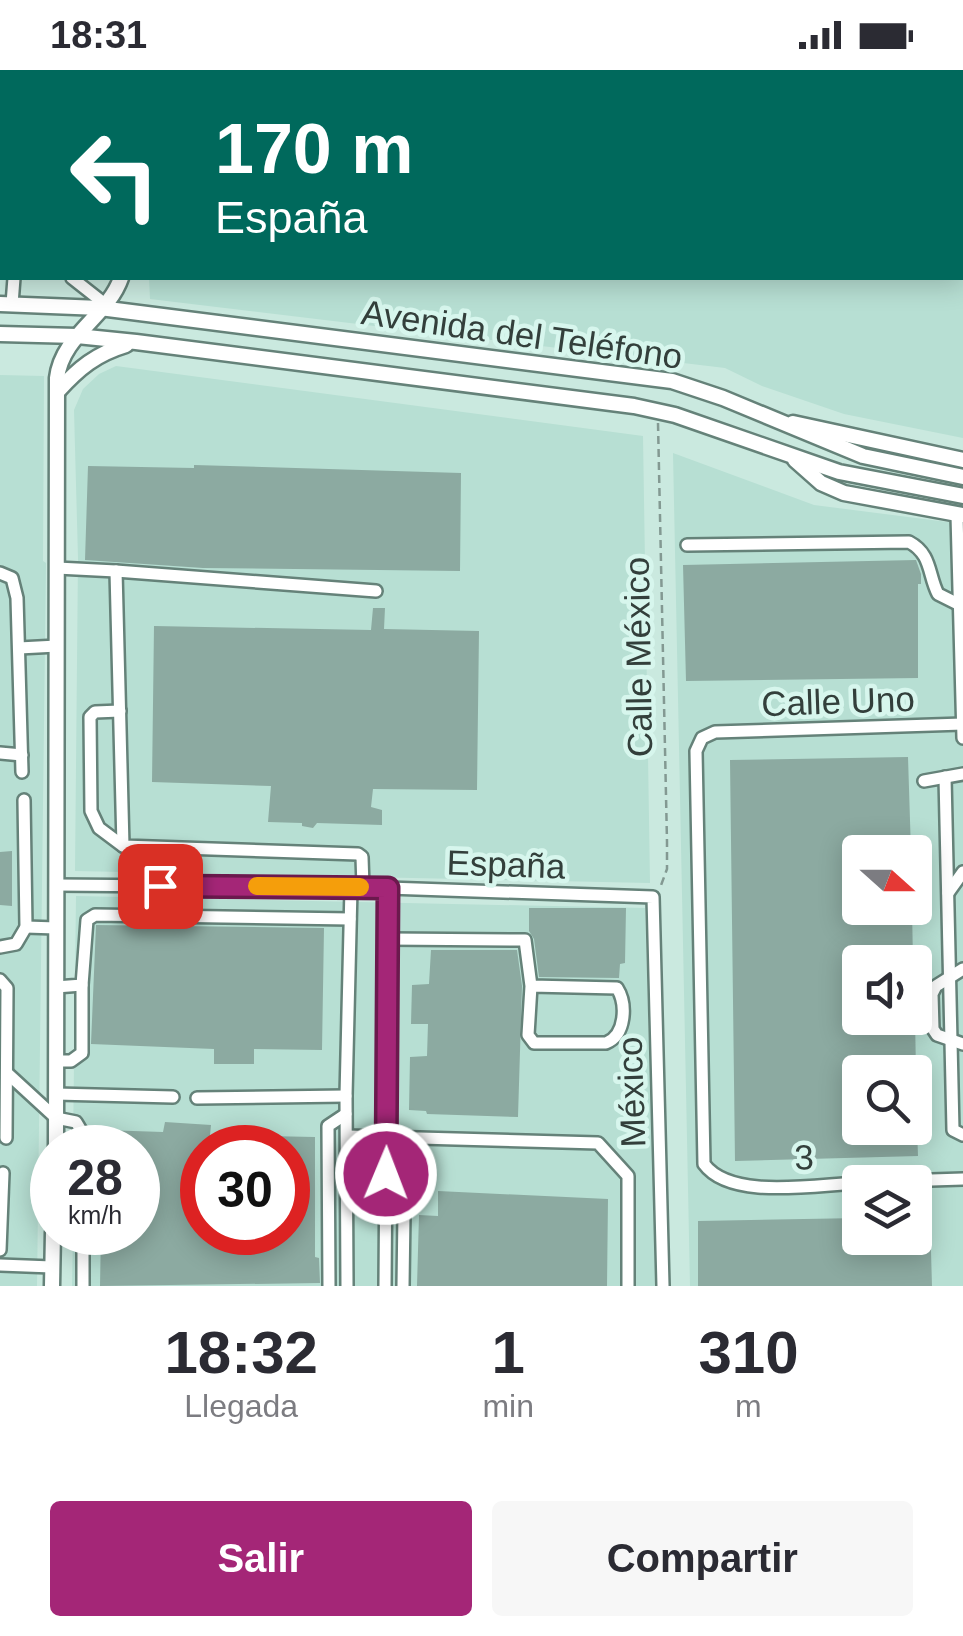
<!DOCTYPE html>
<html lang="es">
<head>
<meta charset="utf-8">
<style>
  :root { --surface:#fff; --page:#f7f7f7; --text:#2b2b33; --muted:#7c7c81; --accent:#a42677 }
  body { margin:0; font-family:Helvetica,sans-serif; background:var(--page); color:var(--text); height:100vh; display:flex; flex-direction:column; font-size:38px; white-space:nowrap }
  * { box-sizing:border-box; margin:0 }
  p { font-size:32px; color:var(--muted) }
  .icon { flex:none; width:55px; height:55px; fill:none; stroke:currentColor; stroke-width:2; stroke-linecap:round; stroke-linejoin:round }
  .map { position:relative; height:1216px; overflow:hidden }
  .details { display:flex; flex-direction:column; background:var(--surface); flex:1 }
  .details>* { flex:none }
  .hud { position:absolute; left:0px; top:0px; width:965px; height:210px; box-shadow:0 5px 25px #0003; background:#00695c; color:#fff; overflow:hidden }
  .needle { width:65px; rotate:111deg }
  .tools { position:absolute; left:842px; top:765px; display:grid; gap:20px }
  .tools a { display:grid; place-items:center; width:90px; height:90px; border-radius:10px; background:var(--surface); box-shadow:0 5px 25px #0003; font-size:50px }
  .speed { position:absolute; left:30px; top:1055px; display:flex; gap:20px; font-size:50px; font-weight:700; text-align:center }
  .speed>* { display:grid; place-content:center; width:130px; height:130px; border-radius:50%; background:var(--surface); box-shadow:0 5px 25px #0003; line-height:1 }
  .speed small { font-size:25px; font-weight:400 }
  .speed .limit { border:15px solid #d22; background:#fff; color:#111 }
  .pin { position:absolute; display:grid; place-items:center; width:85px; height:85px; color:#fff; margin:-42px; border-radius:20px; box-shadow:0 5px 15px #0006 }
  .me { position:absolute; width:110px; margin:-55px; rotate:1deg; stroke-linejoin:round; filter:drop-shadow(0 0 8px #0008) }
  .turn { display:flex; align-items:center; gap:35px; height:210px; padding:0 50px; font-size:45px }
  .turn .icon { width:130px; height:130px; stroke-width:2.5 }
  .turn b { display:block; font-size:70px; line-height:85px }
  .eta { display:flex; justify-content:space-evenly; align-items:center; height:170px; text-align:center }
  .eta b { font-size:60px; font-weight:600; line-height:70px }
  .cta { display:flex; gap:20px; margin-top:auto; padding:20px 50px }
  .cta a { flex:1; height:115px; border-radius:10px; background:var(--accent); color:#fff; font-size:40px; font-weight:600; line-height:115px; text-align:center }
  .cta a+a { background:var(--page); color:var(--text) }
  .status { display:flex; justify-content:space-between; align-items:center; height:70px; padding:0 50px; background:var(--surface); direction:ltr }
  .status svg { height:28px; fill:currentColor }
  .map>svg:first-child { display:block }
</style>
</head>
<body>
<div class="status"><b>18:31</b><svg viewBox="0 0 49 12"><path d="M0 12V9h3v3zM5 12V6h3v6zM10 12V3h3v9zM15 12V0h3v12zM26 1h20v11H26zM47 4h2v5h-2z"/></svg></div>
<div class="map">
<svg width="963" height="1216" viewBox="0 0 963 1216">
  <rect width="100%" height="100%" fill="#cae9df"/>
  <g fill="#b7dfd3" fill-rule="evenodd">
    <path d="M137 0H963V368L844 344 762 316 725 298 150 229 149 208H962V2Z"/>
    <path d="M116 296 643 366 650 813 75 801 78 488 74 340 83 319 99 304Z"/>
    <path d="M0 305 44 306 43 491 46 493 37 1216H0Z"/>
    <path d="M673 383 814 435 963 454V1216H690ZM860 782H915V838H860ZM860 892H915V948H860ZM860 1002H915V1058H860ZM860 1112H915V1168H860Z"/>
    <path d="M76 826 645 838 656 1216H72L73 1163 138 1162V1078L73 1077ZM202 1078H288V1162H202Z"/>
  </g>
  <g fill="#8caaa1" fill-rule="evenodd">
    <path d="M194 395 461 403 460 501 203 498 85 490 88 396 194 398Z"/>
    <path d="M916 490 921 504V514H918V608L686 611 683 495Z"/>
    <path d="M373 538H385L384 559 479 561 477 720 373 719 371 737 382 740V755L317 753 313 758 302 756V753L268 752 271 716 152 712 154 556 371 560Z"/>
    <path d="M908 687 911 782H860V838H912L913 892H860V948H915L916 1002H860V1058H917L918 1086 735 1091 730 690Z"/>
    <path d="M12 781V836L0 835V782Z"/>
    <path d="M529 838H626L625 893 620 894 619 908 539 907 534 869 529 861Z"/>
    <path d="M96 855 324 858 322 980 254 979V994H214V979L91 974Z"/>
    <path d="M431 880H517L522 916 518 1047 427 1044 426 1041 409 1040 410 987 427 986 428 954H411L412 915 429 914Z"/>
    <path d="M165 1052 211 1055 210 1065 315 1067V1187L319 1188 320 1213 100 1216 101 1162H138V1078H103V1060L163 1062ZM202 1078H288V1162H202Z"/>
    <path d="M438 1121 608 1129 607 1216H417L419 1145 438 1146Z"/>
    <path d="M930 1146 932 1216H698V1151L860 1148V1168H915V1147Z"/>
  </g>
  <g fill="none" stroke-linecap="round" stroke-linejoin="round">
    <defs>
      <g id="minor">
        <path d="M333 0 335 2"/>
        <path d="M480 0V2"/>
        <path d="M753 0V2"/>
        <path d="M610 2 611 0"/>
        <path d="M0 129 2 131"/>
        <path d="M0 151 2 153"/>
        <path d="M0 177 2 179"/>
        <path d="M72 208 105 234"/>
        <path d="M12 234 14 208"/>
        <path d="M957 445 963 668"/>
        <path d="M687 475 909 472C932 484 928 505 938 524L958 534"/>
        <path d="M57 498 116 501"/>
        <path d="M0 503 12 508 17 528 22 702"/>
        <path d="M19 578 57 576"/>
        <path d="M120 641 95 642 90 647 91 741 99 758 123 776"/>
        <path d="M0 683 22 685"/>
        <path d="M945 707 953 1060 963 1065"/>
        <path d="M924 711 963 704"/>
        <path d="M56 815 388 818 653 827 663 1216"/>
        <path d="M363 817 362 787 358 784 123 776 116 501 376 521"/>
        <path d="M948 823 963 802"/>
        <path d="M26 857 56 858"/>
        <path d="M388 869 525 870 531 916 528 965 534 973H606C626 965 627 934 617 918L531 916"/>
        <path d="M0 877 16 874 26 857 24 730"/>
        <path d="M963 899 936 916 932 924 933 959 937 965 963 974"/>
        <path d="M0 910 7 918 6 1068"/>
        <path d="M56 917 82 915 87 850 95 845 350 849"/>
        <path d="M56 991H71L82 983V915"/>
        <path d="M7 1003 56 1048 76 1052 82 1062 84 1078"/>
        <path d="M56 1024 173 1027"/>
        <path d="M197 1028 346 1026"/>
        <path d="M347 1066 598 1073 628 1106V1216"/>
        <path d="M868 1112 963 1109"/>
        <path d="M860 1113C818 1114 731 1131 704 1094L696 681 702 668 715 662 963 654"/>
        <path d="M0 1180 3 1103"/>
        <path d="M0 1195 52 1197"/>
        <path d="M83 1216V1162"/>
        <path d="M329 1216 328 1056 346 1044"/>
        <path d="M347 1216 346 1026 351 818"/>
        <path d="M385 1216 388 818"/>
        <path d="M403 1216 405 1068"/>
      </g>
      <g id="major">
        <path d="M114 0V2"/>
        <path d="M0 234 100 238 672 311 723 328 863 386 963 407"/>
        <path d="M0 264 77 266 136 272 634 336 675 345 839 402 963 426"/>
        <path d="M58 321C79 298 96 284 126 275"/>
        <path d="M793 353 963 390"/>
        <path d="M795 390 821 413 844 423 963 445"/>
        <path d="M56 1078 57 308C62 265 108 246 121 208"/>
        <path d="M52 1216 53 1162"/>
      </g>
    </defs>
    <use href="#minor" stroke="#658279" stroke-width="16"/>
    <use href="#major" stroke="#658279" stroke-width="19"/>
    <path stroke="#839992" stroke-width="2.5" stroke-dasharray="8 5" stroke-linecap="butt" d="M658 353 667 772V799L660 818"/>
    <use href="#minor" stroke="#fff" stroke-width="11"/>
    <use href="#major" stroke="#fff" stroke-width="14"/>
  </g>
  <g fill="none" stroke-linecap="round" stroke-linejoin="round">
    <defs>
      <path id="route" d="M160 816 388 818 386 1104"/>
    </defs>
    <use href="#route" stroke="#6b194d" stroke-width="25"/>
    <use href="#route" stroke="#a42677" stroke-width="18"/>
    <path stroke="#f59e0b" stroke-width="18" d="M257 816 360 817"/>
  </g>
  <g text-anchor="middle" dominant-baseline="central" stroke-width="9" stroke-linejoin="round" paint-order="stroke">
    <g font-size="35" fill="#333f3b" stroke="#d7f6ed">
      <text transform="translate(522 264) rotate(8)">Avenida del Teléfono</text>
      <text transform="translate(638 587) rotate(-91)">Calle México</text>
      <text transform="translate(838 631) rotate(-2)">Calle Uno</text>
      <text transform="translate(506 794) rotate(2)">España</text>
      <text transform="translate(631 1022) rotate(-92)">México</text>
      <text transform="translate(804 1087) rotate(-2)">3</text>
    </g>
  </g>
</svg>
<div class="tools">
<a><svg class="needle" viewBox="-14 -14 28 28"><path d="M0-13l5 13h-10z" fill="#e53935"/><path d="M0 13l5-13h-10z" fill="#7c7c81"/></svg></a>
<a><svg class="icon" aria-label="sound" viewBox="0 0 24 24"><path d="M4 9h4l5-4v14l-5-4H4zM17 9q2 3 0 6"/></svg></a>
<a><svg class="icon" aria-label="search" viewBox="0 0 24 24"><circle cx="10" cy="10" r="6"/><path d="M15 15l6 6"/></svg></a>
<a><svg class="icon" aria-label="layers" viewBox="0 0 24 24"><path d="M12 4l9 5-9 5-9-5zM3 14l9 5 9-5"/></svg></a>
</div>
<div class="speed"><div>28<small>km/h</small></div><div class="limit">30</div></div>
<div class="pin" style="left:160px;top:816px;background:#d93025"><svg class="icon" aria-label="arrive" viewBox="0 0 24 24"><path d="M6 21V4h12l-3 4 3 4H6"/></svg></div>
<svg class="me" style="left:386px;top:1104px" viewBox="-20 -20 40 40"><circle r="17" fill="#a42677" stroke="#fff" stroke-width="3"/><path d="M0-11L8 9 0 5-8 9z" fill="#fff"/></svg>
<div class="hud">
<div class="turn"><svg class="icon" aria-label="left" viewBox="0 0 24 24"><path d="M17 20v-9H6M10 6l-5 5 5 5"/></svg><div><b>170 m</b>España</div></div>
</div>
</div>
<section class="details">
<div class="eta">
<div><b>18:32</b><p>Llegada</p></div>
<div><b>1</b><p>min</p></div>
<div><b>310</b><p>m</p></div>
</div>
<div class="cta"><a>Salir</a><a>Compartir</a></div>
</section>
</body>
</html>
